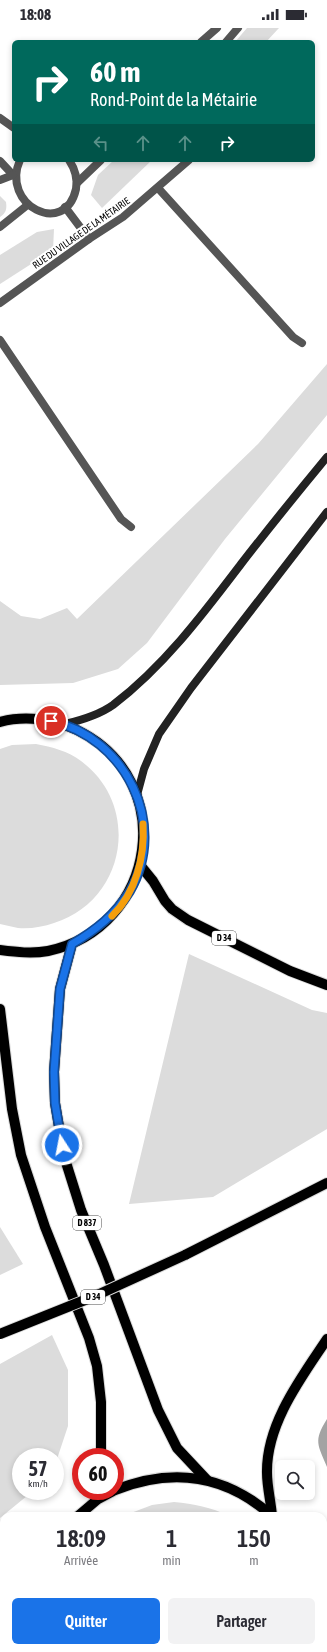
<!DOCTYPE html>
<html lang="fr">
<head>
<meta charset="utf-8">
<style>
  :root { --surface:#fff; --page:#f2f2f3; --text:#2b2b33; --muted:#7c7c81; --accent:#1a73e8 }
  body { margin:0; font-family:"Asap Condensed",sans-serif; background:var(--page); color:var(--text); height:100vh; display:flex; flex-direction:column; font-size:15px; white-space:nowrap }
  * { box-sizing:border-box; margin:0 }
  p { font-size:13px; color:var(--muted) }
  .icon { flex:none; width:22px; height:22px; fill:none; stroke:currentColor; stroke-width:2; stroke-linecap:round; stroke-linejoin:round }
  .map { position:relative; flex:1; overflow:hidden }
  .side { position:absolute; left:0px; top:1484px; width:327px; height:140px; display:flex; flex-direction:column; background:var(--surface); border-radius:12px 12px 0 0; box-shadow:0 2px 6px #0003 }
  .side>* { flex:none }
  .banner { position:absolute; left:12px; top:12px; width:303px; height:122px; border-radius:6px; box-shadow:0 2px 6px #0003; background:#00695c; color:#fff; overflow:hidden }
  .tools { position:absolute; left:275px; top:1432px; display:grid; gap:8px }
  .tools a { display:grid; place-items:center; width:40px; height:40px; border-radius:6px; background:var(--surface); box-shadow:0 2px 6px #0003; font-size:20px }
  .speed { position:absolute; left:12px; top:1420px; display:flex; gap:8px; font-size:20px; font-weight:700; text-align:center }
  .speed>* { display:grid; place-content:center; width:52px; height:52px; border-radius:50%; background:var(--surface); box-shadow:0 2px 6px #0003; line-height:1 }
  .speed small { font-size:10px; font-weight:400 }
  .speed .limit { border:6px solid #d22; background:#fff; color:#111 }
  .pin { position:absolute; display:grid; place-items:center; width:34px; height:34px; color:#fff; margin:-17px; border:2px solid #fff; border-radius:50%; box-shadow:0 1px 4px #0007 }
  .me { position:absolute; width:44px; margin:-22px; rotate:349deg; stroke-linejoin:round; filter:drop-shadow(0 0 3px #0008) }
  .turn { display:flex; align-items:center; gap:14px; height:84px; padding:0 12px; font-size:18px }
  .turn .icon { width:52px; height:52px; stroke-width:2.5 }
  .turn b { display:block; font-size:28px; line-height:34px }
  .lanes { display:flex; align-items:center; height:38px; padding:0 12px; background:#0003; justify-content:center; gap:20px; direction:ltr }
  .lanes .off { opacity:.35 }
  .eta { display:flex; justify-content:space-evenly; align-items:center; height:68px; text-align:center }
  .eta b { font-size:24px; font-weight:600; line-height:28px }
  .cta { display:flex; gap:8px; margin-top:auto; padding:8px 12px }
  .cta a { flex:1; height:46px; border-radius:6px; background:var(--accent); color:#fff; font-size:16px; font-weight:600; line-height:46px; text-align:center }
  .cta a+a { background:var(--page); color:var(--text) }
  .status { display:flex; justify-content:space-between; align-items:center; height:28px; padding:0 20px; background:var(--surface); direction:ltr }
  .status svg { height:11px; fill:currentColor }
  .map>svg:first-child { display:block }
</style>
</head>
<body>
<div class="status"><b>18:08</b><svg viewBox="0 0 49 12"><path d="M0 12V9h3v3zM5 12V6h3v6zM10 12V3h3v9zM15 12V0h3v12zM26 1h20v11H26zM47 4h2v5h-2z"/></svg></div>
<div class="map">
<svg width="327" height="1624" viewBox="0 0 327 1624">
  <rect width="100%" height="100%" fill="#fff"/>
  <g fill="#dcdcdc">
    <path d="M247 0H279L266 14H235Z"/>
    <path d="M114 132H152L102 180 91 167 98 147Z"/>
    <path d="M0 168 6 174C7 181 6 185 0 189Z"/>
    <path d="M54 201 53 222 0 256V227L37 204Z"/>
    <path d="M327 336V387L225 511 147 615 118 641 73 655 0 657V573L21 588 40 591 67 580 77 591 258 416Z"/>
    <path d="M36 716C52 719 68 723 81 733 142 778 126 873 54 895 43 899 30 901 18 900 12 899 6 897 0 896V721L12 717Z"/>
    <path d="M189 926 312 982 327 985V1101L213 1169 129 1176Z"/>
    <path d="M0 1199 23 1236 0 1247Z"/>
    <path d="M52 1307 68 1342V1398L55 1437V1429H21V1463H33L0 1490V1336Z"/>
    <path d="M174 1474C194 1476 211 1479 229 1488H123L152 1477Z"/>
    <path d="M69 1620H283L282 1624H70Z"/>
  </g>
  <path fill="#a3a3a3" d="M327 1391V1439C318 1417 313 1413 327 1391Z"/>
  <g fill="none" stroke-linecap="round" stroke-linejoin="round">
    <defs>
      <g id="primary">
        <path d="M0 694C25 687 53 691 77 702 179 751 158 900 48 923 32 926 16 924 0 922"/>
        <path d="M140 837 153 853 165 873 172 881 188 892 290 943 327 957"/>
        <path d="M72 916 60 961 54 1044 55 1075 64 1128 81 1182 104 1237 158 1382 177 1420 207 1452"/>
        <path d="M0 981 12 1081 21 1127 45 1199 89 1310 97 1338 101 1374V1429"/>
        <path d="M185 1227 327 1155"/>
        <path d="M115 1462C173 1439 225 1446 272 1488"/>
        <path d="M78 1488 98 1471 113 1463"/>
        <path d="M272 1488C271 1474 267 1459 267 1445 266 1396 301 1350 327 1311"/>
        <path d="M0 1551 4 1553"/>
        <path d="M40 1620 42 1624"/>
        <path d="M307 1624 308 1620"/>
      </g>
    </defs>
    <use href="#primary" stroke="#dbdbdb" stroke-width="12"/>
    <g stroke="#555" stroke-width="8">
      <path d="M0 90 14 100"/>
      <path d="M0 133 13 147"/>
      <path d="M158 160 293 309 302 315"/>
      <path d="M65 179 89 211"/>
      <path d="M0 275 89 211 123 189 189 132"/>
      <path d="M0 312 121 491 131 499"/>
    </g>
    <g stroke="#555" stroke-width="8">
      <path d="M201 14 217 0"/>
      <path d="M226 14 238 0"/>
      <path d="M20 132C0 177 65 210 76 161 78 150 75 141 69 132"/>
      <path d="M0 152 13 147"/>
      <path d="M77 155 101 132"/>
      <path d="M0 199 25 179"/>
      <path d="M323 1555 327 1558"/>
    </g>
    <g stroke="#222" stroke-width="8">
      <path d="M65 696C82 692 99 687 113 677 164 638 203 586 241 536 269 500 298 464 327 429"/>
      <path d="M137 767 144 741 159 706 191 660 327 484"/>
    </g>
    <use href="#primary" stroke="#000" stroke-width="10"/>
    <defs>
      <path id="primary-bridge" d="M0 1306 95 1268 185 1227"/>
    </defs>
    <use href="#primary-bridge" stroke="#dbdbdb" stroke-width="12" stroke-linecap="butt"/>
    <use href="#primary-bridge" stroke="#000" stroke-width="10"/>
  </g>
  <g fill="none" stroke-linecap="round" stroke-linejoin="round">
    <defs>
      <path id="route" d="M51 693C125 709 169 796 130 863 115 887 96 902 72 916L60 961 54 1044 55 1075 62 1117"/>
    </defs>
    <use href="#route" stroke="#114b97" stroke-width="10"/>
    <use href="#route" stroke="#1a73e8" stroke-width="7"/>
    <path stroke="#f59e0b" stroke-width="7" d="M112 888C136 865 145 828 143 796"/>
  </g>
  <g text-anchor="middle" dominant-baseline="central" stroke-width="4" stroke-linejoin="round" paint-order="stroke">
    <g fill="#fff" stroke="#4c4c4c" stroke-width="1">
      <rect x="212" y="903" width="24" height="14" rx="3"/>
      <rect x="73" y="1188" width="28" height="14" rx="3"/>
      <rect x="81" y="1262" width="24" height="14" rx="3"/>
    </g>
    <g font-size="9" font-weight="bold" fill="#000">
      <text x="224" y="910">D 34</text>
      <text x="87" y="1195">D 837</text>
      <text x="93" y="1269">D 34</text>
    </g>
    <g font-size="10" fill="#000" stroke="#fff">
      <text transform="translate(81 205) rotate(-35)">RUE DU VILLAGE DE LA MÉTAIRIE</text>
    </g>
  </g>
</svg>
<div class="tools">
<a><svg class="icon" aria-label="search" viewBox="0 0 24 24"><circle cx="10" cy="10" r="6"/><path d="M15 15l6 6"/></svg></a>
</div>
<div class="speed"><div>57<small>km/h</small></div><div class="limit">60</div></div>
<div class="pin" style="left:51px;top:693px;background:#d93025"><svg class="icon" aria-label="arrive" viewBox="0 0 24 24"><path d="M6 21V4h12l-3 4 3 4H6"/></svg></div>
<svg class="me" style="left:62px;top:1117px" viewBox="-20 -20 40 40"><circle r="17" fill="#1a73e8" stroke="#fff" stroke-width="3"/><path d="M0-11L8 9 0 5-8 9z" fill="#fff"/></svg>
<div class="banner">
<div class="turn"><svg class="icon" aria-label="right" viewBox="0 0 24 24"><path d="M7 20v-9h11M14 6l5 5-5 5"/></svg><div><b>60 m</b>Rond-Point de la Métairie</div></div>
<div class="lanes"><svg class="icon off" aria-label="left" viewBox="0 0 24 24"><path d="M17 20v-9H6M10 6l-5 5 5 5"/></svg><svg class="icon off" aria-label="ahead" viewBox="0 0 24 24"><path d="M12 20V5M6 11l6-6 6 6"/></svg><svg class="icon off" aria-label="ahead" viewBox="0 0 24 24"><path d="M12 20V5M6 11l6-6 6 6"/></svg><svg class="icon" aria-label="right" viewBox="0 0 24 24"><path d="M7 20v-9h11M14 6l5 5-5 5"/></svg></div>
</div>
<section class="side">
<div class="eta">
<div><b>18:09</b><p>Arrivée</p></div>
<div><b>1</b><p>min</p></div>
<div><b>150</b><p>m</p></div>
</div>
<div class="cta"><a>Quitter</a><a>Partager</a></div>
</section>
</div>
</body>
</html>
